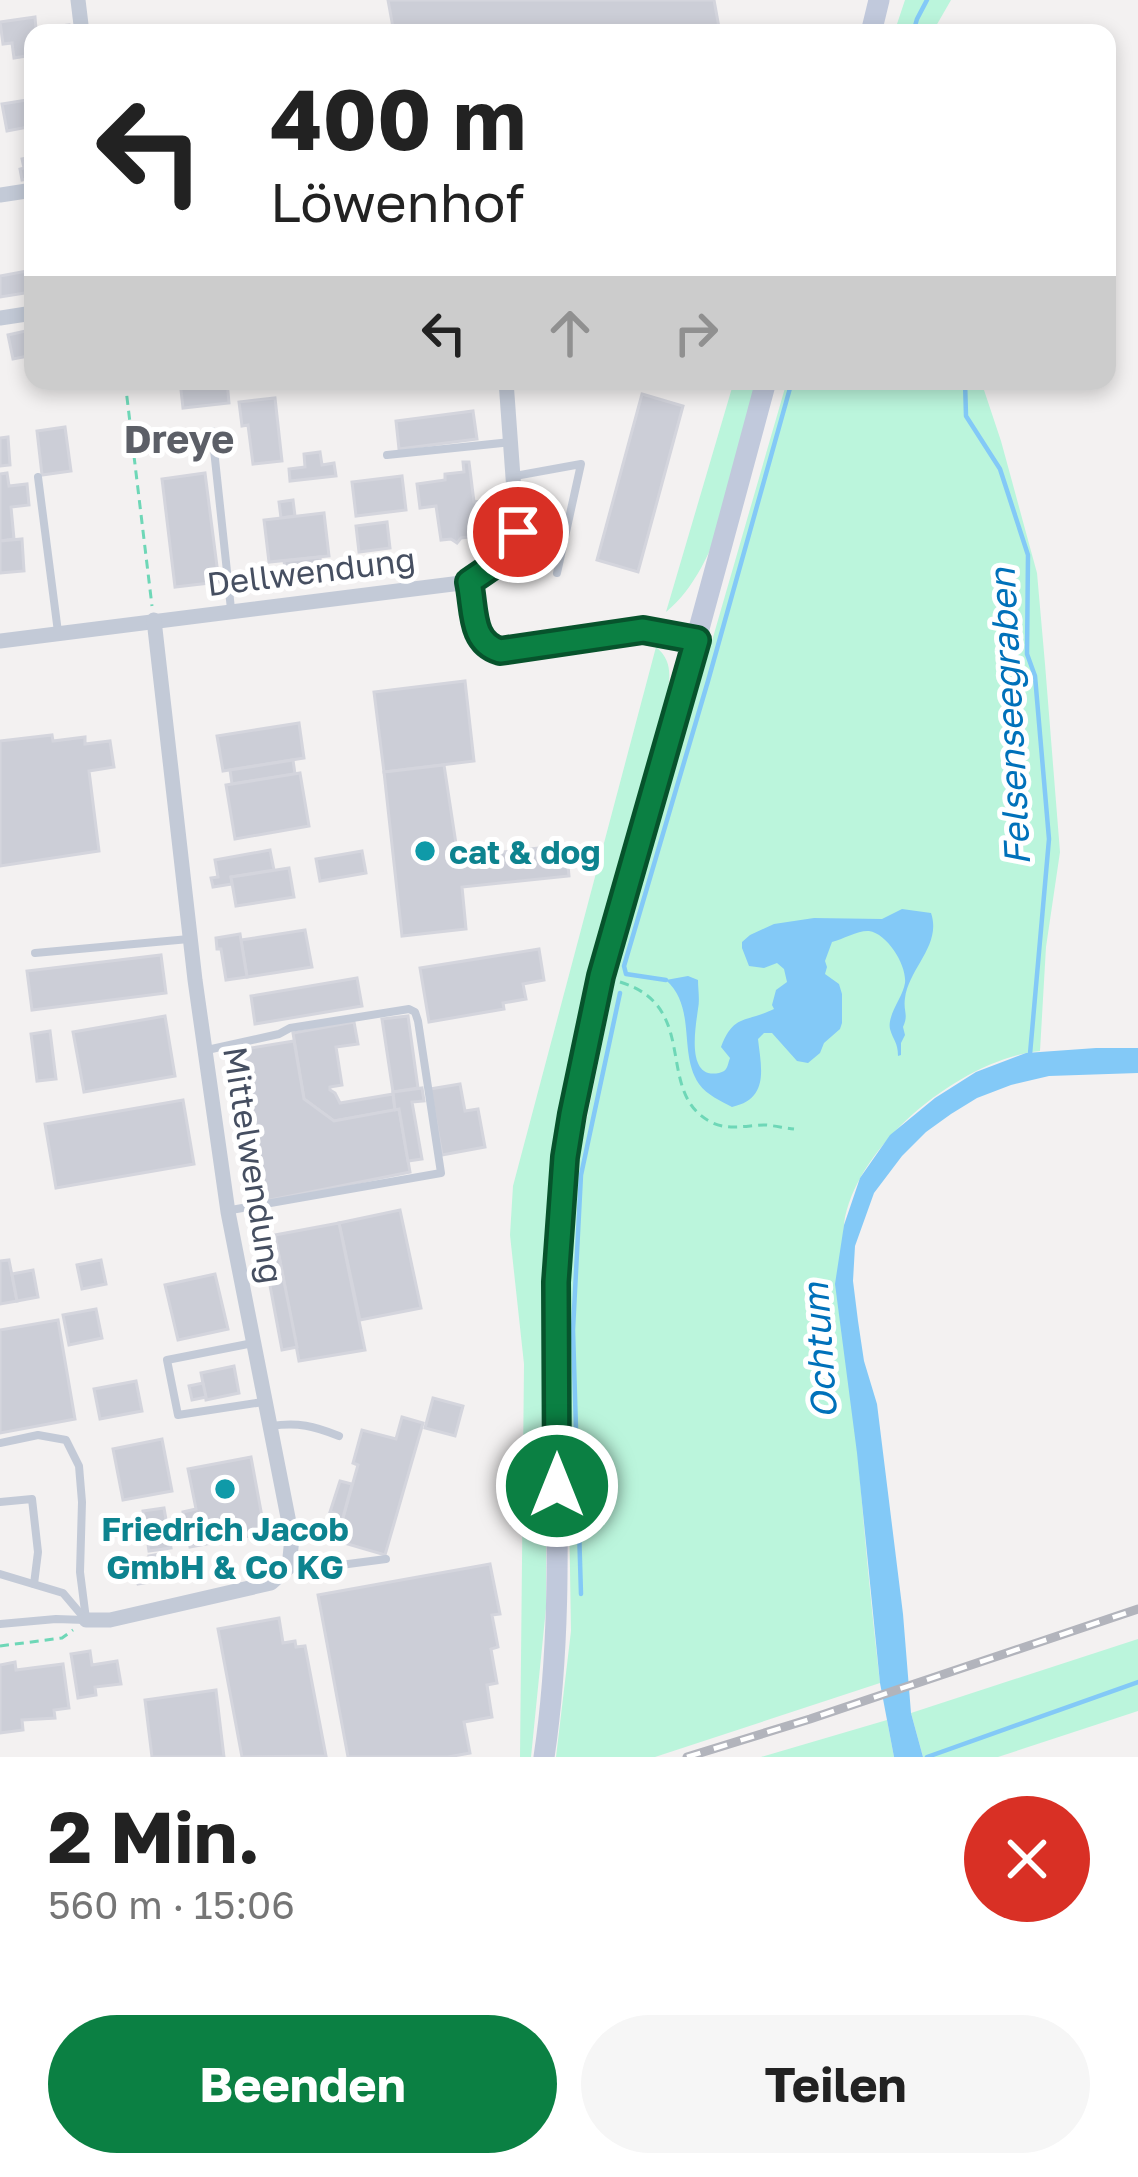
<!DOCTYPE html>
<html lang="de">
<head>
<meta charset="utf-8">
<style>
  :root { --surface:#fff; --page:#f6f6f6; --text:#222; --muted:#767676; --accent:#0b8043 }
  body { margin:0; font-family:"Golos Text",sans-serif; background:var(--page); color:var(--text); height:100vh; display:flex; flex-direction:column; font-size:45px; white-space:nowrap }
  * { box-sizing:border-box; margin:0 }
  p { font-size:39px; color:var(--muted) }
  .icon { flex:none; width:66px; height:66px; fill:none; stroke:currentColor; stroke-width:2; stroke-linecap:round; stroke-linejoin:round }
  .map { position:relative; height:1757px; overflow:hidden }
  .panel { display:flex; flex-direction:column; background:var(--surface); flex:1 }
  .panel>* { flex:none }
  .top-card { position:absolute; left:24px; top:24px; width:1092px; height:366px; border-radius:24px; box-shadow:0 6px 18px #0003; background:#fff; color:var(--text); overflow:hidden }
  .pin { position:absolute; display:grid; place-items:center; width:102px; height:102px; color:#fff; margin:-51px; border:6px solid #fff; border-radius:50%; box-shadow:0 3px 12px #0007 }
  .me { position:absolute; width:132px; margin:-66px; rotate:0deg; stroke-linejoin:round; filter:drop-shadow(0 0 9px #0008) }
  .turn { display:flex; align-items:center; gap:42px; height:252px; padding:0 48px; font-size:54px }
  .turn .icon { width:156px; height:156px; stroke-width:2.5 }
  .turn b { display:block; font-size:84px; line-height:102px }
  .lanes { display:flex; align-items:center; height:114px; padding:0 48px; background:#0003; justify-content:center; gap:60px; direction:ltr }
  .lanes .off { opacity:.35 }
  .round { display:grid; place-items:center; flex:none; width:126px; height:126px; border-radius:63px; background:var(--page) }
  .head { display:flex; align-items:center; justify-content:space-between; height:204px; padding:0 48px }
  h1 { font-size:72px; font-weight:700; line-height:90px }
  .cta { display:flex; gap:24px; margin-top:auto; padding:24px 48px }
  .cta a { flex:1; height:138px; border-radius:72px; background:var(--accent); color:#fff; font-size:48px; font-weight:700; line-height:138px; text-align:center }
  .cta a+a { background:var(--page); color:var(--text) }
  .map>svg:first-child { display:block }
</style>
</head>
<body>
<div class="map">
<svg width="1138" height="1757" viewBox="0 0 1138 1757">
  <rect width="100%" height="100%" fill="#f3f1f1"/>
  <g fill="#bbf5dc">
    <path d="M905 0H951L932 33H894Z"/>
    <path d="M734 381H759C741 450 723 566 666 612Z"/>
    <path d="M787 381H981L1001 441 1037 573 1045 664 1060 852 1046 947 1040 1051C962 1059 856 1144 844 1224 843 1236 845 1249 846 1261 848 1289 849 1316 851 1344 857 1457 867 1570 880 1683L655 1757H556L571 1631 566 1325 576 1172 617 970Z"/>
    <path d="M656 647C673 661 670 677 667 697 634 820 596 942 570 1066 559 1120 553 1176 547 1231L546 1608 531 1757H520L524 1364 510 1235 513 1186Z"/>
    <path d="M1138 1639V1711L998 1757H923L911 1713Z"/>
    <path d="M887 1720 894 1757H761Z"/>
  </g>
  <g fill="#83c9f7">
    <path d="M902 909 931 913C942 945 909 968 905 998 903 1012 909 1014 903 1027L905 1035 901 1043V1055L898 1056C898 1042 893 1040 890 1029 887 1015 903 997 905 983 907 966 888 934 869 931 859 930 843 939 832 942L825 961 827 967 825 974 839 984 842 994V1023L840 1029 824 1043 820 1053 808 1063 797 1061 772 1033H764L758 1039C761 1067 770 1099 732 1107 721 1101 707 1095 699 1084 678 1053 697 1008 666 980L688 976 698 980C698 989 700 1000 698 1009 696 1025 685 1080 719 1073 728 1071 727 1066 730 1058L721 1047C734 1013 746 1023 774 1009L772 1005 776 990 787 982 784 969 777 963 764 968 749 966 742 948V942L750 935 774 924 814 918 882 919Z"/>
    <path d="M1096 1048H1138V1073L1049 1076 1011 1085 977 1098 951 1114 926 1132 902 1156 874 1193 855 1246 853 1281 858 1321 864 1361 877 1404 903 1614 911 1713 923 1757H894L880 1683 857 1453 835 1284 844 1225 860 1178 890 1135 935 1098 976 1072 1026 1053Z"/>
  </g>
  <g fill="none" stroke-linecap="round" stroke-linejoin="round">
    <g stroke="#83c9f7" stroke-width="4.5">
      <path d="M913 33 917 19 927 0"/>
      <path d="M965 381 966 416 1000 469 1028 555 1027 654 1035 676 1049 839 1030 1054"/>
      <path d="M666 980 626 974 624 966 708 681 792 381"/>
      <path d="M581 1594 573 1330 581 1175 620 993"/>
      <path d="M927 1757 1138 1682"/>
    </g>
  </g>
  <g fill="#ccced7" stroke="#d4d5dd" stroke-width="3">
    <path d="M388 0H714L720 33H394Z"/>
    <path d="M35 17 36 29 69 25 70 33H33V55L14 58 12 43 3 44 0 22Z"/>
    <path d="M33 99V126L7 131 2 104Z"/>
    <path d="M31 148H33V178L22 180 20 169 24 168 22 159 32 157Z"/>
    <path d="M27 271 31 292 0 297V276Z"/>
    <path d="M30 330 33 355 13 359 8 335Z"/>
    <path d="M180 381H227L229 403 183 408Z"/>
    <path d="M642 394 683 406 638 572 597 560Z"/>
    <path d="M275 398 282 461 253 464 248 425 242 426 239 402Z"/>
    <path d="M473 411 477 439 399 449 396 421Z"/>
    <path d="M65 427 71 471 42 475 37 431Z"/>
    <path d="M8 437 10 465 0 466V438Z"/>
    <path d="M320 452 322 465 334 463 336 476 290 481 289 469 305 467 304 454Z"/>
    <path d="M463 462H469L474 502 481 501 485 535 461 538 457 543 451 539 441 540 436 506 420 508 417 484 445 480V474L464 472Z"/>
    <path d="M7 473 9 486 27 484 29 505 11 507 14 539 0 541V474Z"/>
    <path d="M205 473 219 582 175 587 162 479Z"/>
    <path d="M402 476 406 510 356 516 352 482Z"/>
    <path d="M293 500 295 516 281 518 279 502Z"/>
    <path d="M324 513 329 556 269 562 264 520Z"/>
    <path d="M387 522 390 548 359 552 356 526Z"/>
    <path d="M22 539 24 571 0 573V541Z"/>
    <path d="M320 557 321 570 286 574 284 561Z"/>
    <path d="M465 681 474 761 384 772 374 692Z"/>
    <path d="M299 723 304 758 223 771 217 736Z"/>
    <path d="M52 735 53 741 85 737V744L110 741 114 767 89 771 99 851 0 866V741Z"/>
    <path d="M293 760 295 774 232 784 230 770Z"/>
    <path d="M444 765 458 857 566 845 569 876 462 887 466 929 402 936 384 772Z"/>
    <path d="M300 773 309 826 235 839 226 785Z"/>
    <path d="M270 850 274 870 231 877 232 884 213 887 211 878 218 877 215 860Z"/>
    <path d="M362 851 366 873 320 881 316 859Z"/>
    <path d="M289 868 294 897 236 906 231 877Z"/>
    <path d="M305 930 312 967 247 977 241 940Z"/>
    <path d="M240 934 247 977 226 980 221 949H217L216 938Z"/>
    <path d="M539 949 544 980 523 984 526 999 503 1003 504 1009 429 1022 420 968Z"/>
    <path d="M161 955 166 993 32 1010 27 971Z"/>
    <path d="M357 978 362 1006 255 1024 251 996Z"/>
    <path d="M165 1016 175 1076 84 1092 73 1032Z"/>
    <path d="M408 1016 418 1088 393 1092 382 1019Z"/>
    <path d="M354 1022 358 1044 336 1047 342 1085 330 1087V1090L335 1093 340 1103 393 1094 395 1110 334 1121 304 1099 293 1033Z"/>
    <path d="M50 1031 56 1079 37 1081 31 1034Z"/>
    <path d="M294 1041 304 1099 334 1121 399 1109 410 1172 265 1201 239 1050Z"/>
    <path d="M460 1084 465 1111 478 1109 485 1147 442 1155 430 1089Z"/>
    <path d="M422 1088 424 1101 412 1102 422 1159 408 1161 399 1109 395 1110 393 1092Z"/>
    <path d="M183 1100 194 1164 56 1188 45 1124Z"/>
    <path d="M400 1210 421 1308 360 1320 339 1223Z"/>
    <path d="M339 1223 365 1350 299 1361 275 1235Z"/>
    <path d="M277 1246 297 1347 282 1350 263 1248Z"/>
    <path d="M9 1260 17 1301 0 1304V1261Z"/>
    <path d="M101 1260 106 1284 82 1289 77 1265Z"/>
    <path d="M33 1270 38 1297 17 1301 12 1274Z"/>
    <path d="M215 1274 228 1329 178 1340 165 1285Z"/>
    <path d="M96 1309 102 1338 69 1345 63 1315Z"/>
    <path d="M58 1320 75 1419 0 1433V1330Z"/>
    <path d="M234 1366 239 1393 206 1400 201 1373Z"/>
    <path d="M136 1381 142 1411 100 1419 94 1389Z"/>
    <path d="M203 1383 206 1397 192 1400 189 1386Z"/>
    <path d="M433 1398 463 1406 455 1436 425 1428Z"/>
    <path d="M402 1417 423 1423 385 1555 327 1538 332 1521 341 1525 358 1465 353 1463 362 1430 396 1439Z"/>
    <path d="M162 1439 172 1491 123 1500 113 1449Z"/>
    <path d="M251 1457 265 1533 190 1547 183 1512 196 1509 188 1469Z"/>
    <path d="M340 1481 352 1484 341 1525 332 1521 334 1513 330 1512Z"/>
    <path d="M164 1508 171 1548 149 1551 143 1511Z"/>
    <path d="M165 1553 170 1578 138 1584 132 1565 150 1561 149 1556Z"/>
    <path d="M490 1564 500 1614 492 1615 498 1647 491 1649 497 1683 487 1685 492 1717 464 1722 470 1753 448 1757H348L318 1595Z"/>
    <path d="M279 1618 283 1643 295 1641 296 1647 305 1646 326 1756 242 1757 218 1629Z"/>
    <path d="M90 1651 92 1665 117 1661 121 1684 95 1687 96 1695 78 1698 71 1654Z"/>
    <path d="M15 1662 16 1670 63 1664 69 1708 54 1710 55 1718 22 1720 23 1730 0 1733V1665Z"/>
    <path d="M216 1690 224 1757H152L145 1700Z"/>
  </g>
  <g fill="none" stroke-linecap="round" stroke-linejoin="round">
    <g stroke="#6ed7b7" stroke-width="3" stroke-dasharray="9 6" stroke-linecap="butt">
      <path d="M125 381 152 606"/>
      <path d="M620 982C702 1007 653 1092 711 1122 728 1131 748 1125 766 1125 776 1126 785 1128 794 1129"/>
      <path d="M0 1646 62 1638 73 1630"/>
    </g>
    <g stroke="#c3cad7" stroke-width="8">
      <path d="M212 431 231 609"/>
      <path d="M387 455 511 442"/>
      <path d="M515 476 581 464 557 573"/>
      <path d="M38 477 58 632"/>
      <path d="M35 953 189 939"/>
      <path d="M207 1050 279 1034 290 1028 409 1009 415 1012 418 1021 441 1173 231 1210"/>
      <path d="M253 1343 167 1360 178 1415 263 1402"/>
      <path d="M271 1426C298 1422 314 1426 339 1436"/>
      <path d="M0 1443 38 1435 66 1440 79 1466 82 1502 80 1572 86 1619"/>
      <path d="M0 1502 32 1499 38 1552 34 1584"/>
      <path d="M290 1567 303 1570 386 1559"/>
      <path d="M0 1574 63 1593 85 1619"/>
      <path d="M0 1624 56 1619 85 1620"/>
    </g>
    <g stroke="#c3cad7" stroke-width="15">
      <path d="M78 0 82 33"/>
      <path d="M0 195 33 190"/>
      <path d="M0 318 33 313"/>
      <path d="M469 582C475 609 470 642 500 651L643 630 697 640"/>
      <path d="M0 641 469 582 504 558 517 532 506 381"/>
      <path d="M86 1620H110L271 1583 289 1567 292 1538 228 1212 195 980 154 620"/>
    </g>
    <g stroke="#c1c9dc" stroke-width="21">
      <path d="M871 33 879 0"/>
      <path d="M544 1757C574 1558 540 1356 565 1157 581 1033 619 913 653 794 692 657 729 519 766 381"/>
    </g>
    <defs>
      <path id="rail" d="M687 1757 810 1719 1138 1609"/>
    </defs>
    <use href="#rail" stroke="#b2b4bc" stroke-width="9"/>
    <use href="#rail" stroke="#fff" stroke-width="4.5" stroke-dasharray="14" stroke-linecap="butt"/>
  </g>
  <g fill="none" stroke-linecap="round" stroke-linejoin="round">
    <defs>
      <path id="route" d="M518 532 504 558 469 582C475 610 470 642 500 651L643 630 697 640 601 976 572 1114 565 1157 556 1282 557 1486"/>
    </defs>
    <use href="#route" stroke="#07532c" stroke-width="30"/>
    <use href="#route" stroke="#0b8043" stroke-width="21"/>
  </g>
  <g fill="#0f9aa8" stroke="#fff" stroke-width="4.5">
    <circle cx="425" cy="851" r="12"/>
    <circle cx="225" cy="1489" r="12"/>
  </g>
  <g text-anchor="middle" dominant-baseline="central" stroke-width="10" stroke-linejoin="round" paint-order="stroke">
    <g font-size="33" fill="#464f61" stroke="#fff">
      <text transform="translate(311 571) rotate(-7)">Dellwendung</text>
      <text transform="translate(254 1165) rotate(81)">Mittelwendung</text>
    </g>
    <g font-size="33" font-weight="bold" fill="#0d838f" stroke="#fff" text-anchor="start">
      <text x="449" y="851">cat &amp; dog</text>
      <text x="225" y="1528" text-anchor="middle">Friedrich Jacob<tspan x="225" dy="38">GmbH &amp; Co KG</tspan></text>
    </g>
    <g font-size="36" font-style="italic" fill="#0071ba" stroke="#fff">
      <text transform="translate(1009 717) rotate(-93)">Felsenseegraben</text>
      <text transform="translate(819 1351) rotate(-94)">Ochtum</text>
    </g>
    <g font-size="39" font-weight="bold" fill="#5c5f67" stroke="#fff">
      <text x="179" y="438">Dreye</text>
    </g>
  </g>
</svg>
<div class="pin" style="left:518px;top:532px;background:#d93025"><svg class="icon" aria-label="arrive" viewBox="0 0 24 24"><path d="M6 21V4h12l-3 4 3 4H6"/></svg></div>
<svg class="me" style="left:557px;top:1486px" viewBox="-20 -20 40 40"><circle r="17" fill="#0b8043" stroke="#fff" stroke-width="3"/><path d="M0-11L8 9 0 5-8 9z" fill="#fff"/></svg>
<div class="top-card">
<div class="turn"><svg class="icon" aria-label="left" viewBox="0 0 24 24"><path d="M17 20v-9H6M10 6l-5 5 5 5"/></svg><div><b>400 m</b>Löwenhof</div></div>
<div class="lanes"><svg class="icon" aria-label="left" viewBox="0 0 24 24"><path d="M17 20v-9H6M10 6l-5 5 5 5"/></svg><svg class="icon off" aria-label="ahead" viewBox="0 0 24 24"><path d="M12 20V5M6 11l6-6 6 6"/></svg><svg class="icon off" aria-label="right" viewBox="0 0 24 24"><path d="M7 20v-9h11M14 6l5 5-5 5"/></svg></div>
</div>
</div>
<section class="panel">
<div class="head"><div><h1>2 Min.</h1><p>560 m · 15:06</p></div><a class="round" style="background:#d93025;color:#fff"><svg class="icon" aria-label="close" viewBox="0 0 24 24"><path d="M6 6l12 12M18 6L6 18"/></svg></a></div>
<div class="cta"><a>Beenden</a><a>Teilen</a></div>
</section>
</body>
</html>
